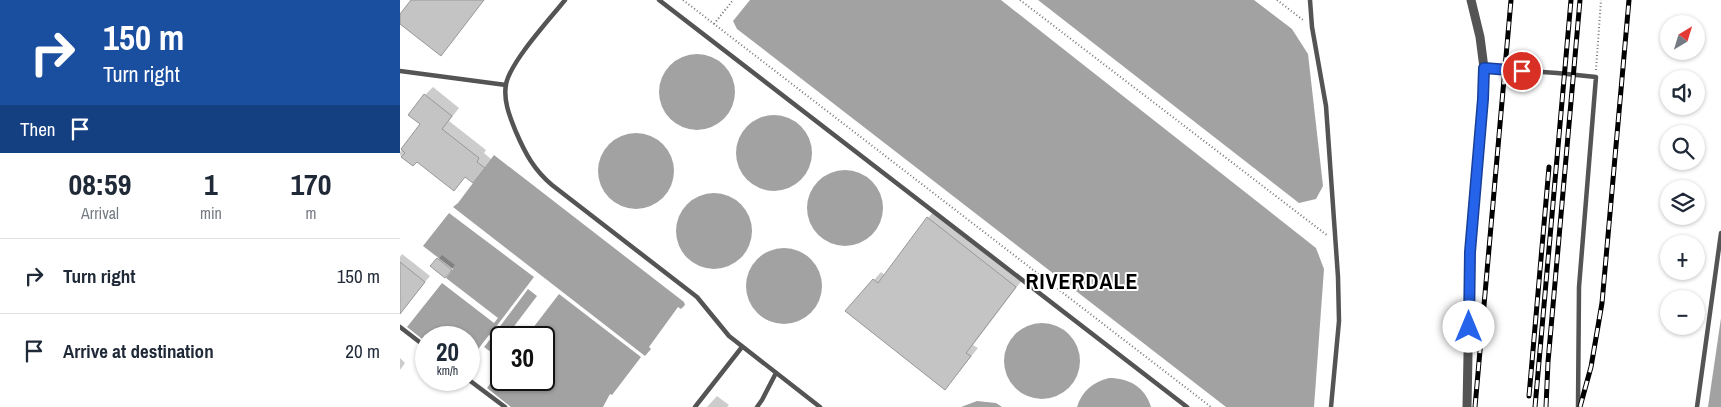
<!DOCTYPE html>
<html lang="en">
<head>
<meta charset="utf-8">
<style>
  :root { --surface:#fff; --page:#f6f6f7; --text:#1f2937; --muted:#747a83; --line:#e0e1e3 }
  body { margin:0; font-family:"Archivo Narrow",sans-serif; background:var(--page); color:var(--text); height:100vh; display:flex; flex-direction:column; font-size:19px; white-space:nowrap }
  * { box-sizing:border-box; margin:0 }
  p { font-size:16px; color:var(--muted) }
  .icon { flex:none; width:28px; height:28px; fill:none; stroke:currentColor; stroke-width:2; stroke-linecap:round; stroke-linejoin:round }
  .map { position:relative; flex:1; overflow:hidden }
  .sheet { display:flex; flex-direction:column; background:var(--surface); width:400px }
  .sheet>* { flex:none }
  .hud { background:#1a4fa0; color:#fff; overflow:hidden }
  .needle { width:32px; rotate:38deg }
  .buttons { position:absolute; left:1260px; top:15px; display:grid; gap:10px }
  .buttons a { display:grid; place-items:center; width:45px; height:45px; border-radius:50%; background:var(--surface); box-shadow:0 1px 4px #0004; font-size:25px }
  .speed { position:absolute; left:15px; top:326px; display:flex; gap:10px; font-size:25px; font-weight:700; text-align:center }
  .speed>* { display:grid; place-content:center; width:65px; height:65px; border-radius:50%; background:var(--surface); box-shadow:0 1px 4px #0004; line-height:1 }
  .speed small { font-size:12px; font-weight:400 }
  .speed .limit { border:2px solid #111; border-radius:8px; background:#fff; color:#111 }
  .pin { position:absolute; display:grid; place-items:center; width:42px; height:42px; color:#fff; margin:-21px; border:2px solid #fff; border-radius:50%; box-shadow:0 1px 5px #0007 }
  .me { position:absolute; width:55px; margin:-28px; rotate:0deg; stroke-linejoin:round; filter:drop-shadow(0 0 4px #0008) }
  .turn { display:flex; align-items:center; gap:18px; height:105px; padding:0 20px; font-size:22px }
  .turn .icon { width:65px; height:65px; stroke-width:2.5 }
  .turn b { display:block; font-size:35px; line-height:42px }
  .then { display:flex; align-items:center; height:48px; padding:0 20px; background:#0003; gap:10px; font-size:19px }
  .eta { display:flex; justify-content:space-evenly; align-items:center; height:85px; text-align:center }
  .eta b { font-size:30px; font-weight:700; line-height:35px }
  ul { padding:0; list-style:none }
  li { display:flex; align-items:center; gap:15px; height:75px; padding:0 20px; border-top:1px solid var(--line) }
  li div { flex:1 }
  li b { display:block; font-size:19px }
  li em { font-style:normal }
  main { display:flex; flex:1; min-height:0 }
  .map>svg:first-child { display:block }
</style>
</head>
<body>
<main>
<section class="sheet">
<div class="hud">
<div class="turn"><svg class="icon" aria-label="right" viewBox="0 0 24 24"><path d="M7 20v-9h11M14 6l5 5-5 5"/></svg><div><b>150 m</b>Turn right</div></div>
<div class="then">Then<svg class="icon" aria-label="arrive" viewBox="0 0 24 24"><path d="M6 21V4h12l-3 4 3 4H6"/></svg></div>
</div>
<div class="eta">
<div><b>08:59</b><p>Arrival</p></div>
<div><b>1</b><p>min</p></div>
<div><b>170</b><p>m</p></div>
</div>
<ul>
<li><svg class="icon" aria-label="right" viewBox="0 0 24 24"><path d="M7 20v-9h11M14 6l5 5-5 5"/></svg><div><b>Turn right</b></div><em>150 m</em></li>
<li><svg class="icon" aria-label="arrive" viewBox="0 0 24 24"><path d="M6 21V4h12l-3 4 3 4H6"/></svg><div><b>Arrive at destination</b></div><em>20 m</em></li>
</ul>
</section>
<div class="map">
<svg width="1321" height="407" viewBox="0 0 1321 407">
  <rect width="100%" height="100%" fill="#fff"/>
  <g fill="#a2a2a2">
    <path d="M350 0H601L916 248 924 269 914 407H826L337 29 333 21Z"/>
    <path d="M638 0H854L892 29 908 54 923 186 916 199 899 203Z"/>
    <circle cx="297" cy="92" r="38"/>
    <circle cx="374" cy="153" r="38"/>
    <circle cx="236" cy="171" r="38"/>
    <path d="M94 155 284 302 285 305 281 309 278 307 249 347 251 349 245 356 53 207 58 203Z"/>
    <circle cx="445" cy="208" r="38"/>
    <circle cx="314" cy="231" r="38"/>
    <path d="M49 213 134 277 92 332 95 333 128 289 137 296 112 329 119 334 116 337 101 338V347L95 355 84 347 92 337 89 335 69 361V338H26V342L7 327 42 283 94 323 98 318 46 278 53 269 23 246Z"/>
    <circle cx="384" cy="286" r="38"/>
    <path d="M159 294 241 357 212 395 210 394 203 407H111L87 388 101 369V380H144V338L126 337Z"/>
    <path d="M1321 318V407H1308Z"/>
    <circle cx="642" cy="361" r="38"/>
    <path d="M709 378C729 378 745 387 751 407H677C682 391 693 382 709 378Z"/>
    <path d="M577 401 596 403 602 407H561Z"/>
  </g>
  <g fill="#0003">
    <path d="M33 87 59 108 49 121 86 150 84 153 91 159 80 174 66 176 17 160 13 165 0 155V152L22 124 25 95Z"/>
    <path d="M535 210 623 279 573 345 578 348 545 389 474 280 481 272 485 275 528 218Z"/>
    <path d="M2 254 30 276 3 309 0 307V257Z"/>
    <path d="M42 255 55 265 49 272 32 266Z"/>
    <path d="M0 358 5 363 0 370Z"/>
    <path d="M317 396 329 405 327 407H307Z"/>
  </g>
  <g fill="#c4c4c4" stroke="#989898">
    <path d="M11 0H84L41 56 0 24V14Z"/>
    <path d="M24 94 52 116 42 129 79 158 77 162 85 168 73 183 65 177 54 191 17 162 13 166 1 157 5 153 1 149 20 124 8 115Z"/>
    <path d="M527 217 616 287 566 353 571 356 545 390 445 311 473 279 478 283Z"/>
    <path d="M37 258 52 270 45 278 30 266Z"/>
    <path d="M0 262 25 282 0 314Z"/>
  </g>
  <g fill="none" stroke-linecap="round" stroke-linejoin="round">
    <g stroke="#767676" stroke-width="2" stroke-dasharray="1 2.5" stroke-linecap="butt">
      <path d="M283 0 811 407"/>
      <path d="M620 0 928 236"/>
      <path d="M877 0 903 20"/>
      <path d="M314 24 333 0"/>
      <path d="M1196 70 1201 0"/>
    </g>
    <g stroke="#545454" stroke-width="4.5">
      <path d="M165 0C149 20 111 61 106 84 103 101 110 117 116 132 125 153 134 170 152 185L297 297 329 336 420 407"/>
      <path d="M259 0 787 407"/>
      <path d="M910 0 912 27 926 106 938 277 939 321 931 407"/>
      <path d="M1084 68 1157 73 1196 77 1179 287 1178 407"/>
      <path d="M0 71 106 85"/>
      <path d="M0 327 26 347"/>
      <path d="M69 380 105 407"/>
      <path d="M295 407 342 347"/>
      <path d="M357 407 362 400 376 373"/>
      <path d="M1297 407 1321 233"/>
    </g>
    <path stroke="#545454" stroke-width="9" d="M1067 407 1070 252 1083 99 1084 68 1080 37 1071 0"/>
    <defs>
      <g id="rail">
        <path d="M1129 396 1149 167"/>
        <path d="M1075 407 1111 0"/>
        <path d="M1135 407 1171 0"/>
        <path d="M1146 407 1148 362 1180 0"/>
        <path d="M1180 407 1191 367 1202 303 1229 0"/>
      </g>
    </defs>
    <use href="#rail" stroke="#000" stroke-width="5"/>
    <use href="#rail" stroke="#fff" stroke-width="3" stroke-dasharray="9" stroke-linecap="butt"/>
  </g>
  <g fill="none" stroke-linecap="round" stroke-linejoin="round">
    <defs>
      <path id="route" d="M1069 327 1070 252 1083 99 1084 68 1122 71"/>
    </defs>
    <use href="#route" stroke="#184099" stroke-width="12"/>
    <use href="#route" stroke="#2563eb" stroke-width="9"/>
  </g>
  <g text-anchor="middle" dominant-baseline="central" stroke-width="4" stroke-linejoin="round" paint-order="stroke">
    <g font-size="22" font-weight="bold" letter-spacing="1" fill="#000" stroke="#fff">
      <text x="682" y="281">RIVERDALE</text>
    </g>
  </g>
</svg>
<div class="buttons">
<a><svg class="needle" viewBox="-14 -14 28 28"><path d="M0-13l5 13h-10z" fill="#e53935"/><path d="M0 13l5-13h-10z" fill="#747a83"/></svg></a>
<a><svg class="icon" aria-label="sound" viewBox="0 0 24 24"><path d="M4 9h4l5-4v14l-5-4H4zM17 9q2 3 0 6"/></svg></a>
<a><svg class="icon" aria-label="search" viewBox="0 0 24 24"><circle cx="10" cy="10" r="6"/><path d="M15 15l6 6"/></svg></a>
<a><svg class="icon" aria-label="layers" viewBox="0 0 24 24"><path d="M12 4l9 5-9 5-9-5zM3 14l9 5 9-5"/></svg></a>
<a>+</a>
<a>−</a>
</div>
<div class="speed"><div>20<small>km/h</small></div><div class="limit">30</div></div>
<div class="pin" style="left:1122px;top:71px;background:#d93025"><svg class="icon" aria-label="arrive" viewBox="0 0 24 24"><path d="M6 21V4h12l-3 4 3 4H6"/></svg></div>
<svg class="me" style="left:1069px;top:327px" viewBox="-20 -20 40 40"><circle r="19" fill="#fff"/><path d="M0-13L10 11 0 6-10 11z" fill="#2563eb"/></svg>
</div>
</main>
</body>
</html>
